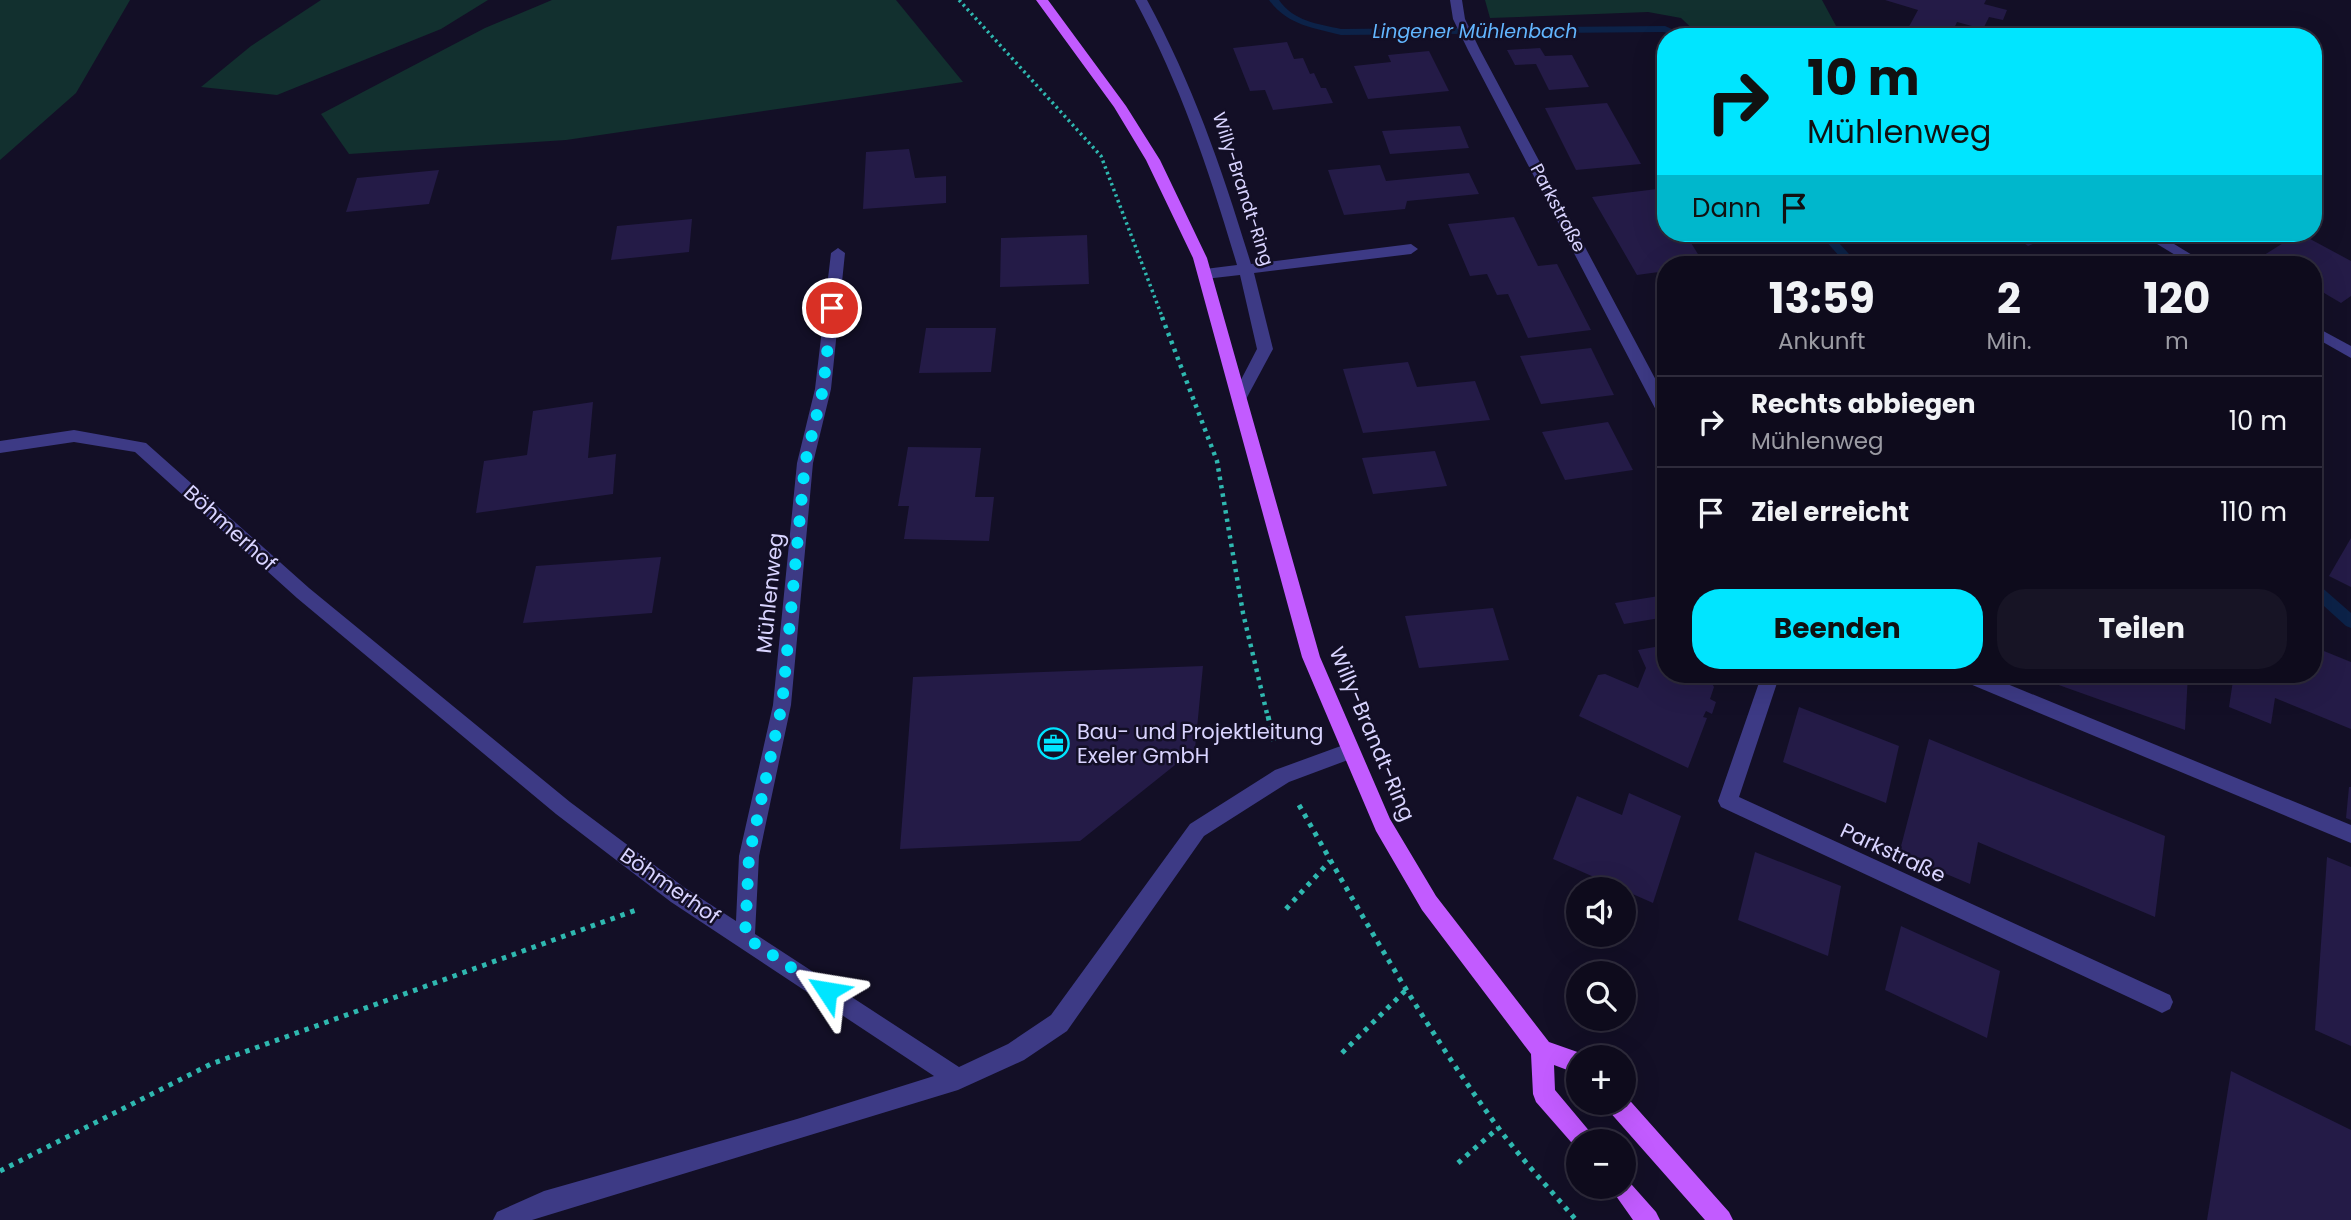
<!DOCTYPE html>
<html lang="de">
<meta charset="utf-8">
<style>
body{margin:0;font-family:Poppins,sans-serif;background:#171425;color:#f1f3f6;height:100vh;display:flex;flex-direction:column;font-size:26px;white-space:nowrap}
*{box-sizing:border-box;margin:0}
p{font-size:23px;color:#9b9ba3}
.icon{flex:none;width:38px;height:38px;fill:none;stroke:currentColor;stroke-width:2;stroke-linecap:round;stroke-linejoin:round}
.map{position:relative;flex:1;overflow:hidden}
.drawer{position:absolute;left:1657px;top:256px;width:665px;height:427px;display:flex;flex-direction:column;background:#0e0b1c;border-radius:28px;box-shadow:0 7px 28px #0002,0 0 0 2px #2e2b3b}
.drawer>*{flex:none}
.top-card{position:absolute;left:1657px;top:28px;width:665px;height:214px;border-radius:28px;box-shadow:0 7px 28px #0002,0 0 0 2px #2e2b3b;background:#00e5ff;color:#111;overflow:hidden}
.buttons{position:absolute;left:1566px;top:877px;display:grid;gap:14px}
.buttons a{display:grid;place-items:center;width:70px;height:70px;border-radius:50%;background:#0e0b1c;box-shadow:0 7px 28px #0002,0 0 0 2px #2e2b3b;font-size:35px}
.pin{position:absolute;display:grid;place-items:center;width:60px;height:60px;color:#fff;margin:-30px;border:4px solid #fff;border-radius:50%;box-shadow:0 2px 7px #0007}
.me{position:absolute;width:77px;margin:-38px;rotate:303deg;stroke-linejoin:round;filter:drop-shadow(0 0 5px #0008)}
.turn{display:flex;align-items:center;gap:24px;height:147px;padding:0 35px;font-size:32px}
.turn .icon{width:91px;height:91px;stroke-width:2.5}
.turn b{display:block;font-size:49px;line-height:60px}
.then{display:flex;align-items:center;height:66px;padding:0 35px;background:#0003;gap:14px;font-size:26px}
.eta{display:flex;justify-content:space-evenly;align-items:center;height:119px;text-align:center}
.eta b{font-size:42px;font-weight:700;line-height:49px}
.button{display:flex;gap:14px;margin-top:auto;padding:14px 35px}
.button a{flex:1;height:80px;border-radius:28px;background:#00e5ff;color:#111;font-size:28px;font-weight:700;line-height:80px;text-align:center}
.button a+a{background:#171425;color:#f1f3f6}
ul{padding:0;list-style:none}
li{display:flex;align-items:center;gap:21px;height:91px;padding:0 35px;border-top:2px solid #2e2b3b}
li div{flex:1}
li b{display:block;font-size:26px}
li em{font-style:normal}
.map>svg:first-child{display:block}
</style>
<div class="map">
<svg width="2351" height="1220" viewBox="0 0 2351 1220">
<rect width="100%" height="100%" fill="#130f26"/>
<!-- green -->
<g fill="#12302f">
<polygon points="0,0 130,0 76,93 0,160"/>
<polygon points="321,0 488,0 441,29 277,95 201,87 251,46"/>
<polygon points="552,0 896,0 963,82 566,140 349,154 321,114 485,28"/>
<polygon points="1485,0 1822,0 1842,37 1701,37 1681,18 1648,12 1490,18"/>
</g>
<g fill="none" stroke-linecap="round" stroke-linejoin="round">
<!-- stream -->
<g fill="#0c2248" fill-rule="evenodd">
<path d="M1269 0H1279C1293 21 1318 24 1341 29L1665 26 1690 37H1676L1664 32 1341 35C1313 28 1287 25 1269 0Z"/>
<polygon points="1819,233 1830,233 1858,264 1846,264"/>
<polygon points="2314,583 2319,585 2351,613 2351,628 2346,626 2314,597"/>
</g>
</g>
<!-- building -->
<g fill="#241b47">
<polygon points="1885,0 1986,0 1984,4 2007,10 2003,20 1989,17 1983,29 1957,22 1950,37 1893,37 1896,32 1905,34 1918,10"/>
<polygon points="1287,42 1294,59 1303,58 1310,74 1314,73 1321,88 1326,88 1333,103 1273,110 1265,90 1250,91 1233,48"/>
<polygon points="1540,48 1545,56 1572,55 1589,87 1549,90 1536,64 1515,65 1507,50"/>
<polygon points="1429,51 1449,91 1368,99 1354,66 1391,62 1388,55"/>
<polygon points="1607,103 1641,164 1576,170 1545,108"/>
<polygon points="1460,126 1469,148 1390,154 1382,131"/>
<polygon points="909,149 915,178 946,176 946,203 863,209 866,152"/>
<polygon points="1380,165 1386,181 1469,173 1479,194 1407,201 1405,209 1344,215 1328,170"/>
<polygon points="439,170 429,204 346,212 357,178"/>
<polygon points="1657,189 1666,203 1666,233 1685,233 1704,264 1666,264 1666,271 1637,275 1592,197"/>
<polygon points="1514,217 1538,266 1557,264 1591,330 1528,338 1508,294 1497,295 1487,274 1470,276 1448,224"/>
<polygon points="692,219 689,252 611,260 617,226"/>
<polygon points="2010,233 2058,233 2028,246"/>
<polygon points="2299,233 2351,261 2351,296 2341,303 2314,287 2314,264 2274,264 2261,257"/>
<polygon points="1087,235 1089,284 1000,287 1001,238"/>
<polygon points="2066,254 2084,264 2052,264"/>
<polygon points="926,328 996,328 991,372 919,373"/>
<polygon points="1591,348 1614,395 1541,404 1520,356"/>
<polygon points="1408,362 1417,387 1475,381 1490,420 1363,433 1343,369"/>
<polygon points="593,402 588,458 616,454 613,494 476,513 484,461 527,455 533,411"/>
<polygon points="1608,422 1633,470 1565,480 1542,432"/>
<polygon points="908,447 981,448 975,497 994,497 989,541 904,539 909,506 898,506"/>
<polygon points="1435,451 1447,486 1373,494 1362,458"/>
<polygon points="2351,538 2351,587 2329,576"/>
<polygon points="661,557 652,613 523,623 536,566"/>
<polygon points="1666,572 1666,617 1624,624 1615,603 1659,596 1655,587 1665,585 1659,573"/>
<polygon points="1493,608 1509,660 1419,668 1405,616"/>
<polygon points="1666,645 1666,674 1741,674 1710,680 1714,687 1710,699 1716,702 1712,714 1706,711 1703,717 1707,718 1688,768 1579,716 1598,675 1605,674 1638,688 1646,668 1638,650"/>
<polygon points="2314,647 2351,662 2351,729 2275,698 2271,724 2229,707 2234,674 2314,674"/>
<polygon points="1203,666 1195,749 1080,841 900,849 913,677"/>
<polygon points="2028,674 2188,674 2185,730"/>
<polygon points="1799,707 1899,746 1886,803 1783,762"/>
<polygon points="1929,739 2165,836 2155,917 1978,842 1970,884 1899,854"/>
<polygon points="2349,787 2351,787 2351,820 2346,818"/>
<polygon points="1629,793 1681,816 1653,903 1553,859 1577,796 1622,815"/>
<polygon points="1755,852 1841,886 1828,956 1738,920"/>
<polygon points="2327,857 2351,867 2351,1046 2315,1030"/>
<polygon points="1901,926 2000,971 1987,1038 1885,990"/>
<polygon points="2231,1071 2351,1130 2351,1220 2207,1220"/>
</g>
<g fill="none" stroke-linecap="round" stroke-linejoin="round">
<!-- path-far2 -->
<polyline stroke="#2fb8b0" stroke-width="3.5" stroke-dasharray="2.5 3.5" stroke-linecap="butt" points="959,0 1101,156 1163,319"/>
<!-- path-far1 -->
<polyline stroke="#2fb8b0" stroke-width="4.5" stroke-dasharray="3.5 5" stroke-linecap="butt" points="1162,317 1217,461 1243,613 1268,718"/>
<!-- path -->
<g stroke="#2fb8b0" stroke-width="5" stroke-dasharray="4.5 6" stroke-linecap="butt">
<polyline points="1268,716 1274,743"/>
<path d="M1299 805C1361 914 1423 1025 1497 1126 1521 1159 1550 1189 1576 1220"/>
<polyline points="1286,909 1330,861"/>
<polyline points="1342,1053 1408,988"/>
<polyline points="1458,1163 1498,1128"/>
<polyline points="0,1171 211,1064 639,909"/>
</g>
<!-- minor -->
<g fill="#3d3a85" fill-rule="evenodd">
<path d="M1135 0H1147C1194 87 1222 169 1251 264L1411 244 1418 249 1411 254 1254 273 1273 349 1245 401 1240 403 1232 397 1257 349 1240 275 1205 279 1198 274 1205 269 1237 265C1209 171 1182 88 1135 0Z"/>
<polygon points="1450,0 1462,0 1465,19 1480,50 1666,399 1666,420 1658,414 1468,50 1453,19"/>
<polygon points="2139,233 2156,233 2207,264 2190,264"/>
<polygon points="838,248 845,253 831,389 813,463 791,705 759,856 755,934 959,1067 1008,1044 1051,1015 1190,824 1275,770 1349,743 1356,745 1358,751 1356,757 1289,782 1204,836 1067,1031 1024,1060 958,1090 532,1220 493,1220 497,1212 544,1191 797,1119 934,1076 671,902 556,814 297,598 135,452 74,442 0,453 0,441 74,430 146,443 309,588 570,802 685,888 736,921 739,856 773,705 797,463 815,389 831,253"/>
<polygon points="2314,326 2351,346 2351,358 2314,337"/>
<polygon points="1762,674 1780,674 1739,797 2170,995 2173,1002 2170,1009 2162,1013 2154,1009 1721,807 1718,801"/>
<polygon points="1955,674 1983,674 2351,825 2351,843 1958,679"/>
</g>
<!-- major -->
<g fill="#c25bff" fill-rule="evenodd">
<polygon points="1036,0 1048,0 1126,106 1160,160 1207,258 1320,657 1390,819 1436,896 1549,1042 1586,1055 1578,1057 1578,1074 1554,1065 1555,1090 1591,1133 1594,1141 1578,1141 1578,1150 1536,1102 1533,1094 1531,1054 1422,910 1376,831 1302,657 1193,258 1146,160 1114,107"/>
<polygon points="1624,1094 1729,1212 1733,1220 1705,1220 1608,1110 1605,1102 1624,1102"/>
<polygon points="1624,1176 1656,1212 1660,1220 1633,1220 1609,1186 1624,1186"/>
</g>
</g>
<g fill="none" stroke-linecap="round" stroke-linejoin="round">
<!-- route -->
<polyline stroke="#00e5ff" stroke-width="12" stroke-dasharray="0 21.6" points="827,991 745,937 749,856 782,705 805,463 823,389 832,308"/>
</g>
<!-- icons -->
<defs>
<symbol id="office-ring" viewBox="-11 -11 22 22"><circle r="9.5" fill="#130f26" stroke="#00e5ff" stroke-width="1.5"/><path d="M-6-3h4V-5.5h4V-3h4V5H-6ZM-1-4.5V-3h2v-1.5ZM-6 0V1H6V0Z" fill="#00e5ff"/></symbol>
</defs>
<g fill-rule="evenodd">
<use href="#office-ring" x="1036" y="726" width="35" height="35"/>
</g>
<g text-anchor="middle" stroke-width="5" stroke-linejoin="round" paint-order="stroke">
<!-- far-street labels -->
<g font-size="18" fill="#d9d4ff" stroke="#130f26">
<text transform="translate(1243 189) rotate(72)" y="6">Willy-Brandt-Ring</text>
<text transform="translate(1558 208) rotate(62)" y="6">Parkstraße</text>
</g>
<!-- far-water labels -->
<g font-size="19" font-style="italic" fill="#62b6ff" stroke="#130f26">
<text x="1475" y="38">Lingener Mühlenbach</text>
</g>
<!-- street labels -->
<g font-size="21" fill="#d9d4ff" stroke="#130f26">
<text transform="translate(230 528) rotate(42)" y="7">Böhmerhof</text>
<text transform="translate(770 593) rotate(-84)" y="7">Mühlenweg</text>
<text transform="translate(1372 734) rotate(67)" y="7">Willy-Brandt-Ring</text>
<text transform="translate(1893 853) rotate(25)" y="7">Parkstraße</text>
<text transform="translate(670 886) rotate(35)" y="7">Böhmerhof</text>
</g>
<!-- poi labels -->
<g font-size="21" fill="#d9d4ff" stroke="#130f26" text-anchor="start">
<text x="1077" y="739">Bau- und Projektleitung<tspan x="1077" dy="24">Exeler GmbH</tspan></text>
</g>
</g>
</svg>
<div class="buttons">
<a><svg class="icon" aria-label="sound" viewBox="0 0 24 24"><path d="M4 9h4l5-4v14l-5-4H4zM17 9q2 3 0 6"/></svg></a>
<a><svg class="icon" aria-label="search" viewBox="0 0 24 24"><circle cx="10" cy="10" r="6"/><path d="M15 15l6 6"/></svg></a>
<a>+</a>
<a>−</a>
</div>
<div class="pin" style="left:832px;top:308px;background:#d93025"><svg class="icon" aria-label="arrive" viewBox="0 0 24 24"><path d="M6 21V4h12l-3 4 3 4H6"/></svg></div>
<svg class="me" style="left:827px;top:991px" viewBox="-20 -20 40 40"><path d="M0-17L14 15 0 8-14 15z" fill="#00e5ff" stroke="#fff" stroke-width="4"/></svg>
<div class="top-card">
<div class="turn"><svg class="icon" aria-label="right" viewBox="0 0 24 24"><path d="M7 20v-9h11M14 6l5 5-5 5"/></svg><div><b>10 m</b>Mühlenweg</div></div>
<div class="then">Dann<svg class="icon" aria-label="arrive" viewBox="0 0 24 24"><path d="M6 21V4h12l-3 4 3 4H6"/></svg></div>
</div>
<section class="drawer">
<div class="eta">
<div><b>13:59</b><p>Ankunft</p></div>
<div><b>2</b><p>Min.</p></div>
<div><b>120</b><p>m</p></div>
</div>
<ul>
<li><svg class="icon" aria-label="right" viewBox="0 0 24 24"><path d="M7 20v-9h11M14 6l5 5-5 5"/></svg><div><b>Rechts abbiegen</b><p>Mühlenweg</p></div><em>10 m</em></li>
<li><svg class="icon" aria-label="arrive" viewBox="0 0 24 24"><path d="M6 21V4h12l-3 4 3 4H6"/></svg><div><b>Ziel erreicht</b></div><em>110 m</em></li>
</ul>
<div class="button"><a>Beenden</a><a>Teilen</a></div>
</section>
</div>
